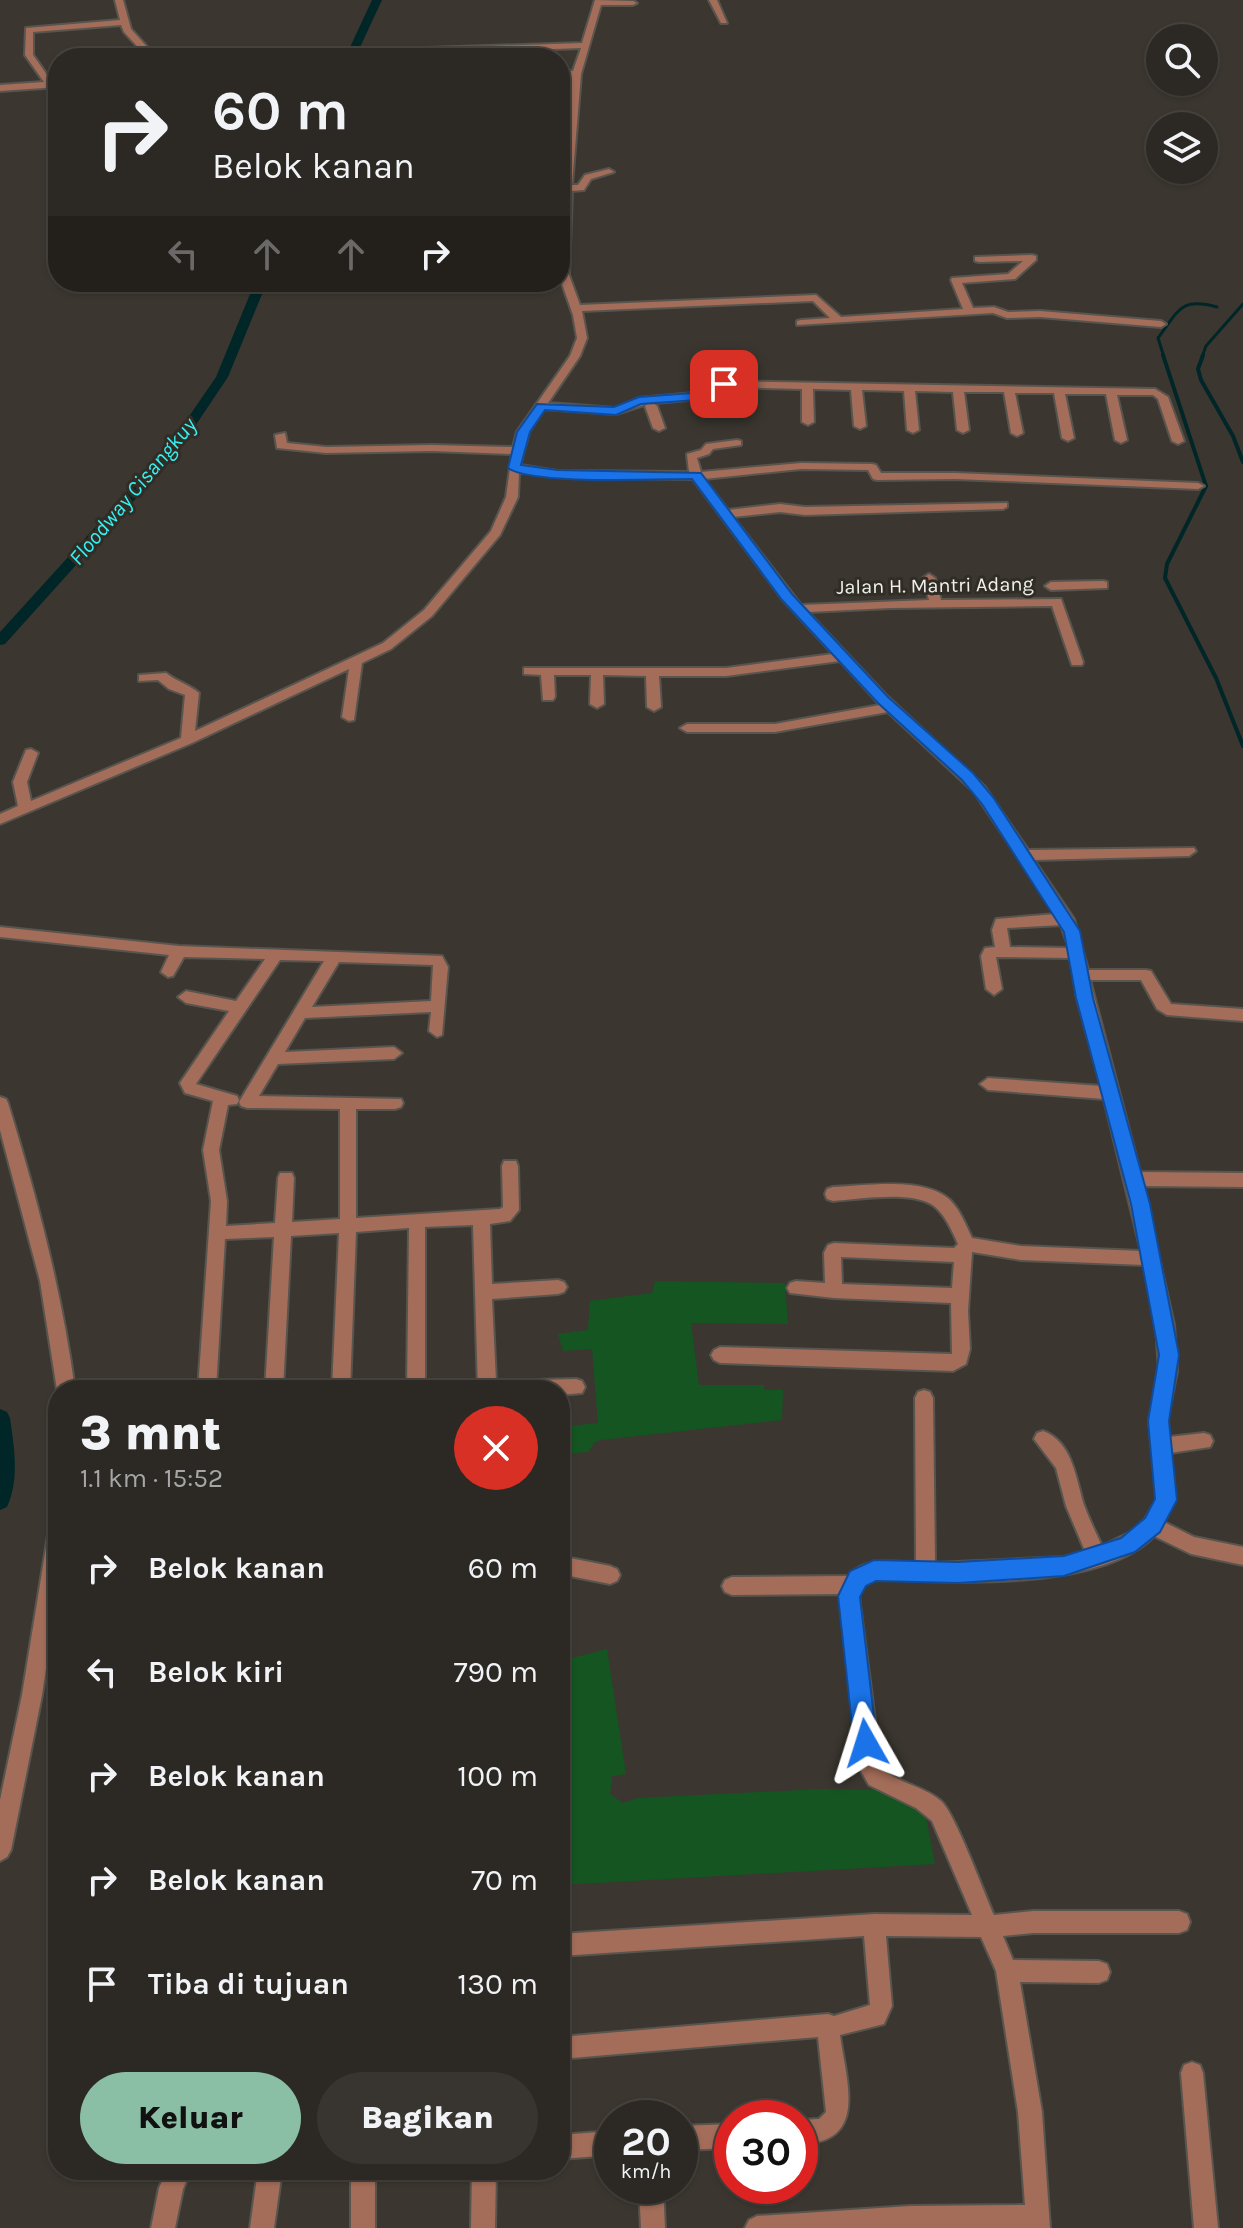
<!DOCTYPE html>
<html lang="id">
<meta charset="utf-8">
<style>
body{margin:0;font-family:Karla,sans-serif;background:#383531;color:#f1f3f6;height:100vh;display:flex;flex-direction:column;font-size:30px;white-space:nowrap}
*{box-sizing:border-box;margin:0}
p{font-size:26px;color:#a6a6a6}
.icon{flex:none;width:44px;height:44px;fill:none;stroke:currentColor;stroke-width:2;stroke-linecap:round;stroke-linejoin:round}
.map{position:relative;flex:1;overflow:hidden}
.panel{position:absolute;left:48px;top:1380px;width:522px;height:800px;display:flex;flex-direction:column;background:#2c2924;border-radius:32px;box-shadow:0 2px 6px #0004,0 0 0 2px #484541}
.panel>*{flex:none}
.guide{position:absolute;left:48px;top:48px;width:522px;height:244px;border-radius:32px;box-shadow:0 2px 6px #0004,0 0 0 2px #484541;background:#2c2924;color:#f1f3f6;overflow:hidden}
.buttons{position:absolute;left:1146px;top:24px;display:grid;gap:16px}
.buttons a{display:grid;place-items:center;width:72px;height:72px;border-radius:50%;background:#2c2924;box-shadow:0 2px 6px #0004,0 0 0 2px #484541;font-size:40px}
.speed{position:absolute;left:594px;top:2100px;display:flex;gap:16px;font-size:40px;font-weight:700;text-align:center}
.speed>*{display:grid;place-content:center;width:104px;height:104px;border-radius:50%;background:#2c2924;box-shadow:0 2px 6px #0004,0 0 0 2px #484541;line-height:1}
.speed small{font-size:20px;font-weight:400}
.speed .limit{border:12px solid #d22;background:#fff;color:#111}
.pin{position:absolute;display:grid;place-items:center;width:68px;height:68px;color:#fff;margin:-34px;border-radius:16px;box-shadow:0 4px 12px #0006}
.me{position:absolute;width:88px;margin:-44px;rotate:354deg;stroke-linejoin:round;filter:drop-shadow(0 0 6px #0008)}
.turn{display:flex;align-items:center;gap:28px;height:168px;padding:0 32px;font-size:36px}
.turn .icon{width:104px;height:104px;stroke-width:2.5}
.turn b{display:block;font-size:56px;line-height:68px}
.lanes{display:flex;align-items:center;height:76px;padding:0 32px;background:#0003;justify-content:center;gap:40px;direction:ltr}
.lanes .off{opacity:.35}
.round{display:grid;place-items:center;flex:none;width:84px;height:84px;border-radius:42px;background:#383531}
.headline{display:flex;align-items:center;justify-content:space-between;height:136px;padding:0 32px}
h1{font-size:48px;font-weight:800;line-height:60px}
.primary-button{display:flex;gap:16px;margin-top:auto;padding:16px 32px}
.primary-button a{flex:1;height:92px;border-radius:48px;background:#8abfa5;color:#111;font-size:32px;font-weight:800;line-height:92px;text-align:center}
.primary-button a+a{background:#383531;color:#f1f3f6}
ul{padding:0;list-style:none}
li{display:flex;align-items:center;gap:24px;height:104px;padding:0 32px}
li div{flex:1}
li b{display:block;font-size:30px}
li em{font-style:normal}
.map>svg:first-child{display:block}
</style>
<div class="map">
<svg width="1243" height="2228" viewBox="0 0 1243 2228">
<rect width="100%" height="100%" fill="#3b3730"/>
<!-- green -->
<g fill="#145522">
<polygon points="655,1281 785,1283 788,1324 691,1323 699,1385 764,1385 764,1390 783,1390 782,1420 601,1440 595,1442 588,1452 560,1454 560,1427 598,1423 592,1349 563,1351 558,1334 588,1330 590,1301 652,1293"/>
<polygon points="607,1649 626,1774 612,1776 610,1794 623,1803 638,1798 822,1789 885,1790 925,1812 935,1864 560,1885 560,1661"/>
</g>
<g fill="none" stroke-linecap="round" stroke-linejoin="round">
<!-- stream-far1 -->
<g stroke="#002627" stroke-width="3">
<path d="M1164 357 1158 338C1179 310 1180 297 1217 307"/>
<polyline points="1202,357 1206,346 1243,304"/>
</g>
<!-- stream -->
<g stroke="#002627" stroke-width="4">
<polyline points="1163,355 1206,486 1167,564 1165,578 1216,678 1243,746"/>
<polyline points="1203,355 1198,369 1201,380 1233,436 1243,462"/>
</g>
<!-- canal -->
<g fill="#002627" fill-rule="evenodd">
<polygon points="372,0 382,0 355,58 345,58"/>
<polygon points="255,282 267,282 228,377 177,453 5,644 0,645 0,632 168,447 216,377"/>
<path d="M0 1409 7 1412 10 1418C14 1447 20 1479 7 1507L0 1510Z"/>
</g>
<defs>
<g id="minor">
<polygon points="115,0 123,0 131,29 157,58 148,58 124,32 121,25 33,32 33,55 52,82 58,81 58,87 0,91 0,85 44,82 25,55 26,28 120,20"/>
<path d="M595 0 633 1 637 3 633 5H601L581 74 572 185H578L585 175 609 169 614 172 591 179 584 190 572 191 569 275 580 305 816 295 841 317 963 309 951 280 952 278 1008 274 1023 261 979 262 975 261V257L1032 255 1036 256V260L1015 279 962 283 973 308 994 307 1008 312 1040 311 1161 321 1166 324 1161 327 1040 317 1007 318 993 313 797 325V321L801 320 830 318 813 301 582 311 587 338 580 356 548 403 615 408 639 398 706 392 707 385 724 381 1155 389 1168 397 1184 441 1178 444 1172 441 1158 399 1153 395H1117L1127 440 1121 443 1115 440 1106 394H1065L1074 438 1068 441 1062 438 1054 393H1015L1023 433 1017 436 1011 433 1004 392H964L969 430 963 433 957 430 953 392 915 391 919 430 913 433 907 430 904 391 862 390 866 426 860 429 854 426 851 390 813 389 814 422 808 425 802 422V389L724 387 717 389V395L712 398 653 403 657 406 665 428 659 431 653 428 645 406 647 404 616 414 544 409 529 432 520 465 557 471 689 472 687 454 701 450 706 444 737 440 741 441V445L713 449 709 454 697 458 701 472 801 463 872 464 876 465 881 473H955L1198 483 1204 486 1198 489 955 479 877 480 873 479 868 470 801 469 704 479 728 510 780 504 805 507 1007 503V507L1003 509 805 515 780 512 733 517 801 605 929 600 923 578 929 574 935 578 941 600 1061 599 1083 662 1082 665H1072L1071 662 1052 606 890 608 808 612 888 697 984 786 1028 850 1194 848 1196 851 1189 856 1034 860 1074 919 1088 970H1146L1151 971 1171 1004 1243 1009V1021L1167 1015 1157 1009 1141 980H1090L1140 1172 1243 1173V1187L1143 1186 1174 1325 1177 1371 1167 1421 1169 1437 1204 1433 1210 1435 1213 1441 1210 1447 1170 1453 1175 1500 1164 1522 1194 1537 1243 1547V1565L1191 1554 1154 1536C1099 1592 951 1582 875 1579L865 1584 859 1597 881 1767C897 1784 923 1785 941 1801 955 1813 984 1893 994 1915L1033 1911H1179L1187 1914 1190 1922 1187 1930 1179 1933H1033L1003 1936 1013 1960 1099 1961 1107 1964 1110 1972 1107 1980 1099 1983 1020 1982 1042 2112 1050 2228H745L749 2220 757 2216 910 2206 1025 2205 1018 2112 996 1971 981 1937 886 1936 892 2006 884 2024 840 2035C846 2081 869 2143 800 2144V2120L819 2119 826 2112 818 2037 560 2059V2037L828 2014 834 2016 870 2005 864 1936 560 1956V1934L874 1914 972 1915 932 1821 916 1808 869 1785 861 1771 840 1594 732 1595 725 1592 722 1586 725 1580 732 1577 849 1576C864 1556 894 1562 916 1563L915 1398 918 1392 924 1390 930 1392 933 1398 935 1563 1064 1557 1085 1551 1066 1506 1056 1468 1034 1439 1037 1433 1043 1431C1073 1442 1076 1480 1084 1505 1089 1519 1096 1533 1102 1546L1133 1531 1145 1519 1157 1499 1149 1421 1159 1371 1156 1325 1144 1265 1021 1260 972 1252 968 1311 970 1349 966 1364 953 1371 720 1363 714 1360 711 1355 714 1350 720 1347 952 1354 951 1303 834 1298 790 1293 787 1288 790 1283 796 1281 825 1283 824 1253 828 1245 834 1243 954 1248 958 1244C952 1231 946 1216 934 1206 913 1190 859 1199 833 1201L827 1199 825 1194 827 1189 833 1187C865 1186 924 1176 950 1200 960 1210 966 1225 972 1238L1021 1246 1141 1251 1104 1099 988 1090 980 1084 988 1078 1101 1086 1077 998 1071 958 996 957 1002 989 994 995 986 989 981 956 985 948 995 947 992 930 996 919 1056 914 974 792 888 712 775 732H687L680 728 687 724H775L880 705 840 661 726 676H659L661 707 654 711 647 707 646 676 603 675 604 704 597 708 590 704 591 675H554L555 697 553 700H543L541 675 524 674V668H726L833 654 783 600 693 479 557 477 519 472 518 497 500 535 432 616 391 649 362 663 354 720 349 721 342 717 349 669 192 743 0 824V814L18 806 13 782 26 750 31 749 38 753 27 782 31 801 181 738 185 695 169 689 158 680 139 681V675L166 673C176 681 190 685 199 693L195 731 383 643 424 610 491 531 506 497 512 454 432 451 326 453 277 448 275 435 285 433 287 443 326 447 432 445 513 447 517 432 570 356 577 338 573 315 560 278V214L572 77H560V71H573L581 48 396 55 392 52 396 49 582 43ZM1061 925 1069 948 1010 947 1007 928ZM841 1257 954 1262 952 1288 842 1284Z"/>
<polygon points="709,0 717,0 727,23 721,23"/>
<polygon points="57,188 58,194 54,193 52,191"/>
<polygon points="478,282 559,282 554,285 405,291 400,288 405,285"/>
<polygon points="1103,581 1107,582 1107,588 1051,590 1045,586 1051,582"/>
<path d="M0 927 179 946 442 956 448 967 442 1035 437 1037 429 1031 431 1012 305 1018 285 1052 394 1047 402 1053 394 1059 278 1064 259 1096 401 1099 403 1103 401 1107 395 1109H356V1218L500 1209 503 1207 502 1166 504 1161H516L518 1166 519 1210 510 1221 490 1224 492 1284 558 1280 564 1282 567 1287 564 1292 558 1294 492 1299 496 1381 576 1379 582 1381 585 1387 582 1393 560 1395V1390H478L473 1225 425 1227V1390H407L409 1228 356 1232 350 1390H332L339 1233 291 1236 283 1390H265L274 1237 225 1239 216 1390H198L211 1201 203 1150 213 1101 185 1093 180 1083 229 1011 186 1003 178 997 186 991 236 1001 265 959 184 957 173 976 168 977 161 972 169 955 0 937ZM280 960 324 961 239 1102 241 1106 247 1108 340 1109V1219L292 1222 294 1178 292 1173H280L278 1178 275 1223 226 1226 227 1201 219 1150 228 1105 237 1104 239 1100 237 1096 196 1084ZM339 962 433 965 431 1001 312 1007Z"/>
<path d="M0 1097 6 1099 8 1103C37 1198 62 1292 75 1390H58V1392L57 1390 40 1281 0 1130Z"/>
<polygon points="58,1520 58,1591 42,1695 11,1850 7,1857 0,1861 0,1800 22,1695 49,1529 51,1523"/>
<polygon points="560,1556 610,1566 617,1569 620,1575 617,1581 610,1584 560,1574"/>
<polygon points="1192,2062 1200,2065 1203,2073 1218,2228 1194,2228 1181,2073 1184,2065"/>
<polygon points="732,2124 732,2148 680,2150 680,2126"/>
<polygon points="612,2131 612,2155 560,2159 560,2135"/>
<polygon points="167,2170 191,2170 183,2189 175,2228 151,2228 159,2188"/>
<polygon points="258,2170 282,2170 274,2228 250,2228"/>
<rect x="351" y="2170" width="24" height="58"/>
<polygon points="472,2170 496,2170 495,2228 471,2228"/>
<polygon points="639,2186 663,2186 665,2228 641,2228"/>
</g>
</defs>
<!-- minor casing -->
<use href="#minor" stroke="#58544e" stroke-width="4"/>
<!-- minor -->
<use href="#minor" fill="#a36d59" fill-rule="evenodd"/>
</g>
<!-- route -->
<path fill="#1a73e8" stroke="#114b97" stroke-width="2" d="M724 380 730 384 718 389V395L712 399 641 404 616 415 545 410 530 432 521 465 557 470 701 473 792 594 888 697 973 773 993 797 1080 931 1093 998 1150 1204 1179 1355 1169 1421 1177 1500 1160 1532 1135 1552 1064 1576 958 1583 876 1581 866 1586 860 1597 877 1743 874 1751 866 1754 857 1751 854 1743 838 1596 850 1571 874 1560 958 1562 1064 1556 1121 1538 1145 1518 1155 1499 1148 1421 1159 1355 1131 1204 1076 998 1064 932 982 804 962 780 878 703 782 600 692 479C658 479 530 485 508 468L517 432 537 404 614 407 639 397 705 392 707 385Z"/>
<g text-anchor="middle" stroke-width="6" stroke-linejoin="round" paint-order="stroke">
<!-- far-street labels -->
<g font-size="20" fill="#f1efea" stroke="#302d26">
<text transform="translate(935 585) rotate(-1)" y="7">Jalan H. Mantri Adang</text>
</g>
<!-- far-water labels -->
<g font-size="22" font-style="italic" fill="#36f0f2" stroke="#302d26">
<text transform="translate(132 491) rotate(-50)" y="8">Floodway Cisangkuy</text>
</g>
</g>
</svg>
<div class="buttons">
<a><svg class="icon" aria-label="search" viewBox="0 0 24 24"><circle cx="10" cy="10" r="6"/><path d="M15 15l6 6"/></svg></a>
<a><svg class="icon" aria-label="layers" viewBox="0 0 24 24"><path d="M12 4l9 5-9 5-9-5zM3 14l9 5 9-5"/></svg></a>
</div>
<div class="speed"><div>20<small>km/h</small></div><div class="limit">30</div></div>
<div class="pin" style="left:724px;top:384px;background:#d93025"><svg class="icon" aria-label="arrive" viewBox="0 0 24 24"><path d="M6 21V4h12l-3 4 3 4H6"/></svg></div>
<svg class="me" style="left:866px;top:1743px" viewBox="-20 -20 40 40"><path d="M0-17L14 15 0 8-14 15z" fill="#1a73e8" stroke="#fff" stroke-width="4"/></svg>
<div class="guide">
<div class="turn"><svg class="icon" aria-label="right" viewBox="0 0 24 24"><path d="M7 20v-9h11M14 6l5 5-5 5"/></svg><div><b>60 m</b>Belok kanan</div></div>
<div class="lanes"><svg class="icon off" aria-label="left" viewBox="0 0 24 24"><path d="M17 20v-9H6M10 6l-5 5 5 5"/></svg><svg class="icon off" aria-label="ahead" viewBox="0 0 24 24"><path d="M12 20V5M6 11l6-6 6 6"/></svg><svg class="icon off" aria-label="ahead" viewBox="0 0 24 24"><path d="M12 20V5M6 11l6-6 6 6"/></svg><svg class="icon" aria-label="right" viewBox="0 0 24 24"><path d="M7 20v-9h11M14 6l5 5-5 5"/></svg></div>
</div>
<section class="panel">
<div class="headline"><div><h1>3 mnt</h1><p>1.1 km · 15:52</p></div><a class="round" style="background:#d93025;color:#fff"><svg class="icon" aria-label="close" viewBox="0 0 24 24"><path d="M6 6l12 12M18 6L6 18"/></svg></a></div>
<ul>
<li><svg class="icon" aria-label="right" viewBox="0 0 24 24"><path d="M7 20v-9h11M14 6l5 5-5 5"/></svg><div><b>Belok kanan</b></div><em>60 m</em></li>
<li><svg class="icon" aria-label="left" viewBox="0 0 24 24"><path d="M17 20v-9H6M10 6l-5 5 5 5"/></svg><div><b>Belok kiri</b></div><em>790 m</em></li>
<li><svg class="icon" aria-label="right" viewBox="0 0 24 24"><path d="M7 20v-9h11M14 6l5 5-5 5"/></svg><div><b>Belok kanan</b></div><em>100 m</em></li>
<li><svg class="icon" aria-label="right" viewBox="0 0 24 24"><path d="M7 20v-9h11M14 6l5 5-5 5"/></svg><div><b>Belok kanan</b></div><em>70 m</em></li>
<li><svg class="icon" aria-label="arrive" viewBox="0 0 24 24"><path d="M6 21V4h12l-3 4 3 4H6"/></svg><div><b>Tiba di tujuan</b></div><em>130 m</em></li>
</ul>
<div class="primary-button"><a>Keluar</a><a>Bagikan</a></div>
</section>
</div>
